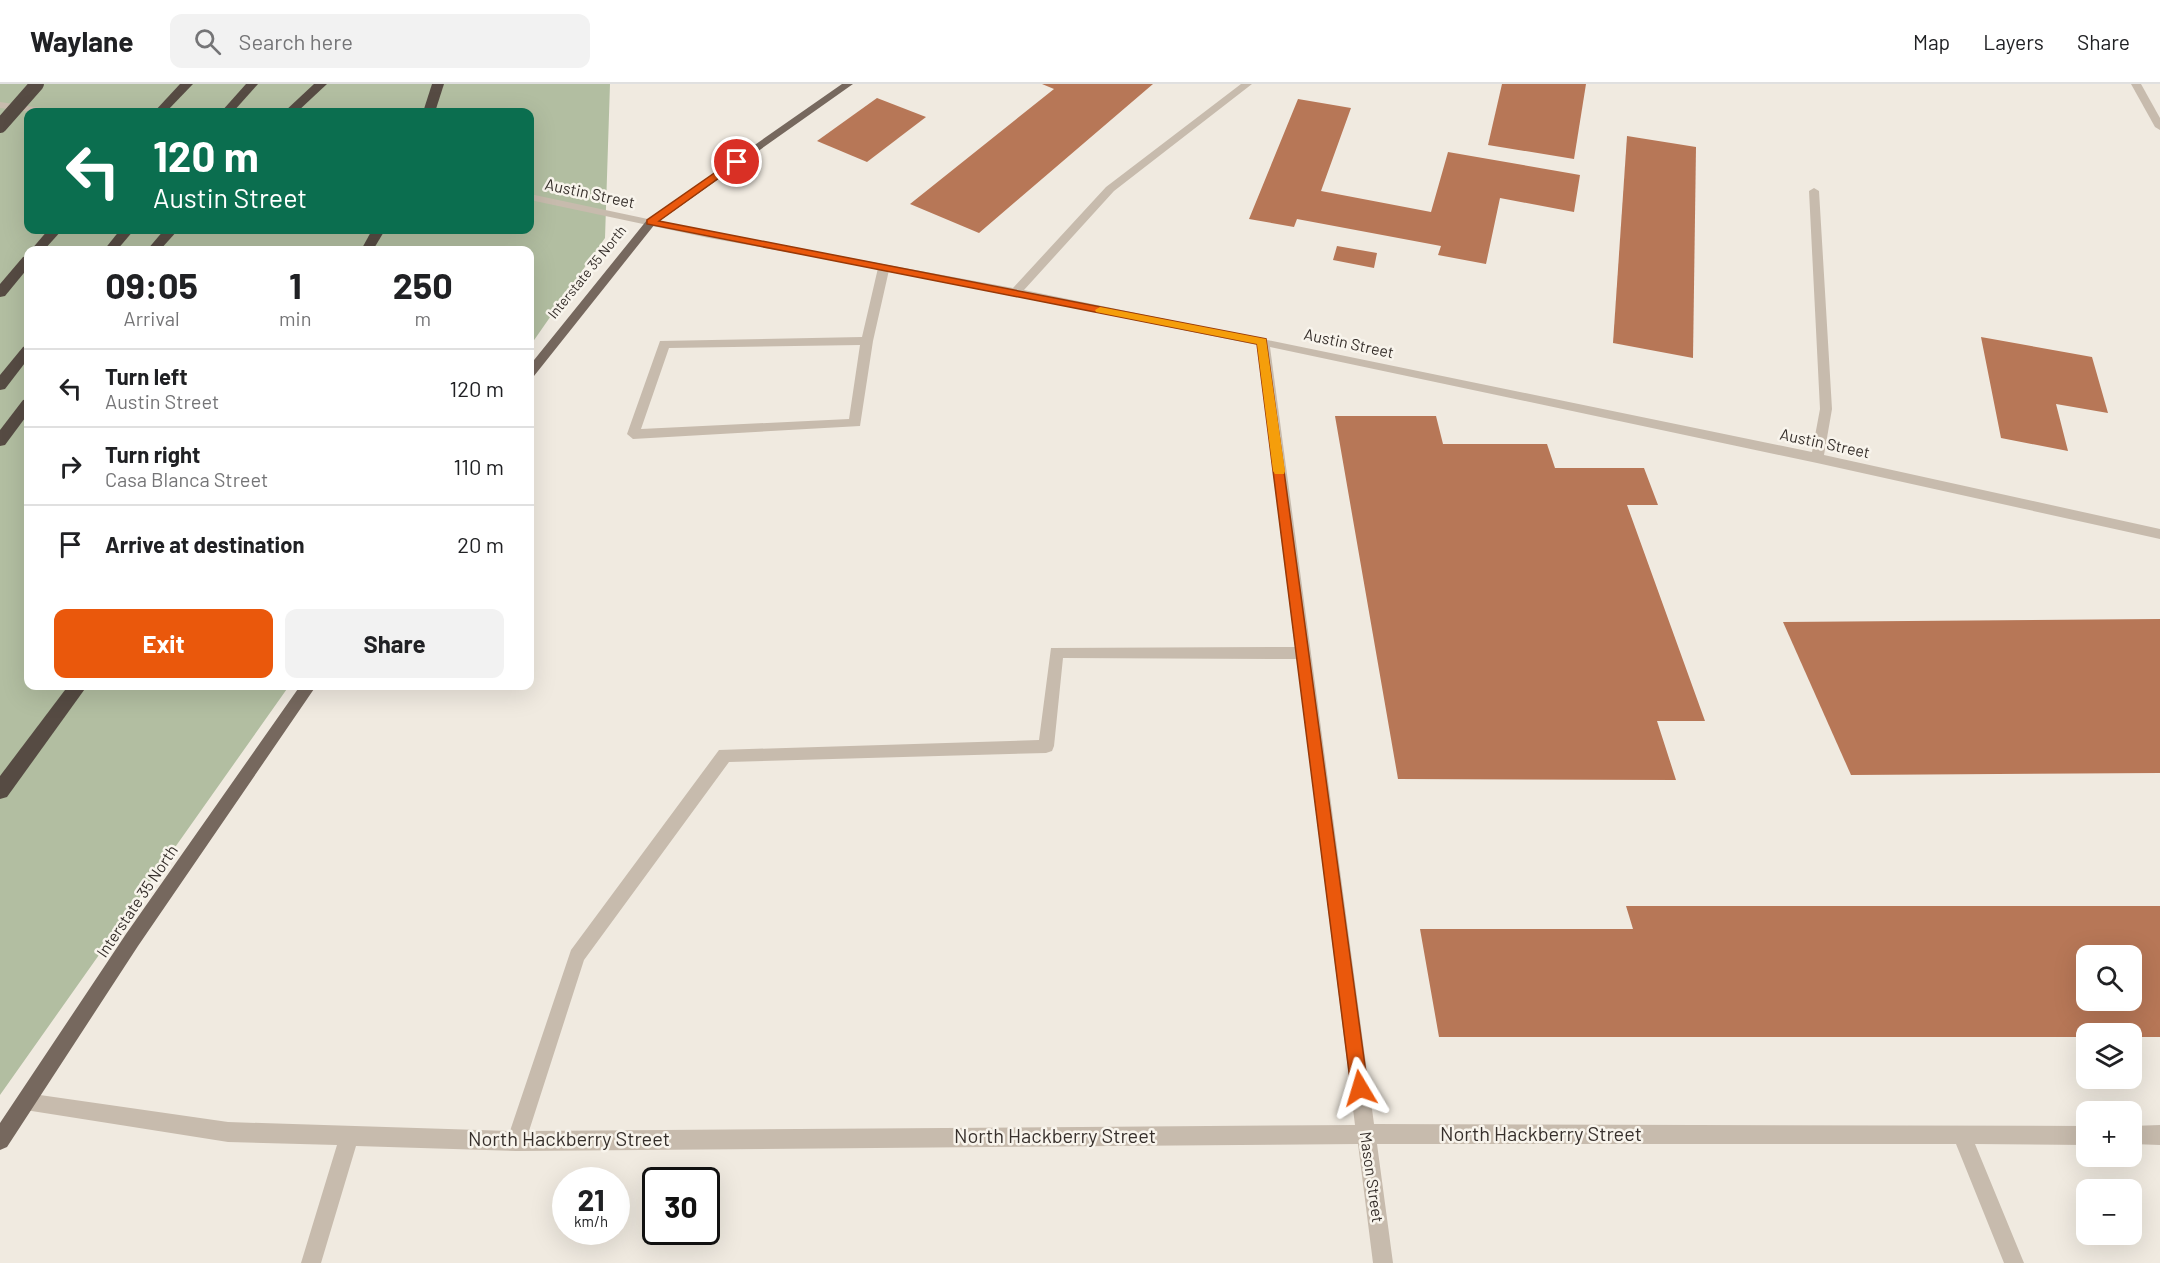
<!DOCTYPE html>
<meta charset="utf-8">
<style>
body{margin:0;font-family:Barlow,sans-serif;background:#f2f2f2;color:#202124;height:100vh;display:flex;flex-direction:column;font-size:22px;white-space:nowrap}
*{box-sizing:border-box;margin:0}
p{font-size:20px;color:#757577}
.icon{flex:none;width:33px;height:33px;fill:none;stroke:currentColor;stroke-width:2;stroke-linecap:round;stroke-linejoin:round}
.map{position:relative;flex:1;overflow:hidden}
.drawer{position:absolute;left:24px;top:162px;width:510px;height:444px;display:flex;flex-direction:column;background:#fff;border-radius:12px;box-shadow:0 6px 24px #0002}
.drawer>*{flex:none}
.top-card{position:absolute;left:24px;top:24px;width:510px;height:126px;border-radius:12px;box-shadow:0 6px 24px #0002;background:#0b6e4f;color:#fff;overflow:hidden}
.controls{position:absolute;left:2076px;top:861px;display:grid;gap:12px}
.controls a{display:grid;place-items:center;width:66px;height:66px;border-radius:12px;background:#fff;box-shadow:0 6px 24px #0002;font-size:30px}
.speed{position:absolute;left:552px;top:1083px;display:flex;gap:12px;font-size:30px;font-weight:700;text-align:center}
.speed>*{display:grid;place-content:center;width:78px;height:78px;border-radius:50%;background:#fff;box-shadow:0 6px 24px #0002;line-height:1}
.speed small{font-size:15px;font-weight:400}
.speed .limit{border:3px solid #111;border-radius:9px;background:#fff;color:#111}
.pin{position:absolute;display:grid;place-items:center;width:51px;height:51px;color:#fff;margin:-26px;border:3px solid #fff;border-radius:50%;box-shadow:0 2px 6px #0007}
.me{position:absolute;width:66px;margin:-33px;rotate:353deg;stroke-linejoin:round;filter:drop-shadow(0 0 4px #0008)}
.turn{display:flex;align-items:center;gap:21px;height:126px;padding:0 30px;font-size:27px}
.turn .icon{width:78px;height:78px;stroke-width:2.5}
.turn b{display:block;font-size:42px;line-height:51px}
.eta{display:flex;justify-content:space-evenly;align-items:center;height:102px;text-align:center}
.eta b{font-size:36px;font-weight:700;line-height:42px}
.primary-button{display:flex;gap:12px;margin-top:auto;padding:12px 30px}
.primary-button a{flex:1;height:69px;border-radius:12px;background:#ea580c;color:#fff;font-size:24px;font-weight:700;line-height:69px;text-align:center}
.primary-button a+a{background:#f2f2f2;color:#202124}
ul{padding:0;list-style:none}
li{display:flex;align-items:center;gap:18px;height:78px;padding:0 30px;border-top:2px solid #e0e0e0}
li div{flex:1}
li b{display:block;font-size:22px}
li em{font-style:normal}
header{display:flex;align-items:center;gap:36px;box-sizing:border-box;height:84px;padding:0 30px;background:#fff;border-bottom:2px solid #e0e0e0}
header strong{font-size:28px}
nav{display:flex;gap:33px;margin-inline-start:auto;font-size:21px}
.search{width:420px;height:54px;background:#f2f2f2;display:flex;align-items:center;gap:15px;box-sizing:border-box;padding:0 21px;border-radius:12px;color:#757577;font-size:22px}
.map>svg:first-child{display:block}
</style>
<header>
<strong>Waylane</strong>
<div class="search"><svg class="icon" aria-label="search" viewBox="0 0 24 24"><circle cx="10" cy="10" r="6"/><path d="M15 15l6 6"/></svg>Search here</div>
<nav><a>Map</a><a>Layers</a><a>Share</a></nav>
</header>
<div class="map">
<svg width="2160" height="1179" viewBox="0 0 2160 1179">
<rect width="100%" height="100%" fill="#f0eae0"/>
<!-- green -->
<path fill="#b2bea1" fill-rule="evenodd" d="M0 0H610L605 154 530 262V166H28V602H289L0 1011ZM28 28H530V146H28Z"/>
<!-- building -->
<g fill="#b77757" fill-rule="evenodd">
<polygon points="1042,0 1153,0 979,149 910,120 1054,5"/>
<polygon points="1502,0 1586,0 1574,75 1488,61"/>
<polygon points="877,14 926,33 867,78 817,57"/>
<polygon points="1298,15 1351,24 1321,107 1431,128 1448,68 1580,91 1574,128 1500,114 1486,180 1438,171 1441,162 1297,135 1294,143 1249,135"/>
<polygon points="1627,52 1696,63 1693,274 1613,259"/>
<polygon points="1337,162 1377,169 1374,184 1333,176"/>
<polygon points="1981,253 2092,273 2108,329 2056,320 2068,367 2001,354"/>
<polygon points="1335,332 1436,332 1443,360 1547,360 1555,384 1644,384 1658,421 1627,421 1705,637 1657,637 1676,696 1398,695"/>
<polygon points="2160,535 2160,689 1851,691 1783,538"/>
<path d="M1626 822H2160V953H2132V950H2086V953H1439L1420 845H1633ZM2086 872H2132V916H2086Z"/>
</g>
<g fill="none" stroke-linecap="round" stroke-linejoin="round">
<!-- minor -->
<g fill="#c7bbad" fill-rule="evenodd">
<path d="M1241 0H1252L1114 107 1024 206 1812 368 1820 325 1809 107 1814 104 1819 107 1832 325 1824 371 2160 445V455L1817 379 1270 263 1374 1040 2086 1042V1061L1975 1060 2024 1179H2004L1956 1060H1377L1393 1179H1373L1358 1060 516 1067 356 1062 321 1179H301L337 1061 228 1058 19 1025 17 1018 19 1011 26 1009 228 1038 510 1047 571 866 719 666 1039 656 1051 564 1295 563 1257 261 889 186 873 257 860 342 633 355 627 350 660 257 862 253 878 184 709 154 530 116V110L709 148 1013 204 1106 103ZM860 261 849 335 641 345 669 264ZM1063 574 1297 575 1355 1041 529 1047 584 876 729 678 1046 669 1052 667 1054 662Z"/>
<polygon points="2131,0 2141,0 2160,34 2160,46 2155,43"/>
<polygon points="0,18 48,25 53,28 31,28 0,24"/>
<polygon points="2160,1041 2160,1061 2132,1060 2132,1042"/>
</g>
<!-- major -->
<g fill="#76685e" fill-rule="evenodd">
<polygon points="842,0 853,0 655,140 534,292 530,293 530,281 647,136"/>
<polygon points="300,602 316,602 138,862 7,1063 0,1066 0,1039 126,850"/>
</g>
<!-- highway -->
<g fill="#564b43" fill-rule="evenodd">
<polygon points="180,0 193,0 166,28 154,28"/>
<polygon points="246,0 258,0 233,28 221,28"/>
<polygon points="314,0 327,0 297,28 284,28"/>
<polygon points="432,0 444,0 435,28 423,28"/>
<polygon points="48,146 62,146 44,166 31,166"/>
<polygon points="120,146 134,146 117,166 104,166"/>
<polygon points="164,146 178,146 160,166 147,166"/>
<polygon points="372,146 385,146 373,166 361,166"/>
<polygon points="28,172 28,184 5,212 0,213 0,200 23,173"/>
<polygon points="28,261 28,275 5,305 0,306 0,291 23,263"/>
<polygon points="28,315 28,330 5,361 0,362 0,346 23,316"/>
<polygon points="68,602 87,602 7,713 0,715 0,692"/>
</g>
<!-- highway-bridge -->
<polyline stroke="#564b43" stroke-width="14" points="0,42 37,0"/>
</g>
<!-- route -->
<polygon fill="#ea580c" stroke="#983908" stroke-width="1.5" points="733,76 741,78 659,137 1266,255 1368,1004 1366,1010 1360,1012 1354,1010 1351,1004 1257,260 647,140 647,136"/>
<!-- slow -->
<polygon fill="#f59e0b" points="1100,223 1266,255 1285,387 1284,390 1275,390 1273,387 1257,260 1096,228 1095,226"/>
<g text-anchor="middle" stroke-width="5" stroke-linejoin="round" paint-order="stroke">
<!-- far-street labels -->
<g font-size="14" fill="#362f2b" stroke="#f8f4ec">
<text transform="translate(587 188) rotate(-51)" y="5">Interstate 35 North</text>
</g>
<!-- street labels -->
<g font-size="16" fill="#362f2b" stroke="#f8f4ec">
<text transform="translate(590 109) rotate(12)" y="6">Austin Street</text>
<text transform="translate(1349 259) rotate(12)" y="6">Austin Street</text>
<text transform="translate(1825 359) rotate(12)" y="6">Austin Street</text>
<text transform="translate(137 817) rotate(-56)" y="6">Interstate 35 North</text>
<text transform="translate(1372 1093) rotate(82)" y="6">Mason Street</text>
</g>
<!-- near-street labels -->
<g font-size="20" fill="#362f2b" stroke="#f8f4ec">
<text x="1541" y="1057">North Hackberry Street</text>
<text x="1055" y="1059">North Hackberry Street</text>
<text x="569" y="1062">North Hackberry Street</text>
</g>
</g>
</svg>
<div class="controls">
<a><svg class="icon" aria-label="search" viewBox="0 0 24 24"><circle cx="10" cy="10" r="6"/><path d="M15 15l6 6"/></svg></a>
<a><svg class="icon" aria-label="layers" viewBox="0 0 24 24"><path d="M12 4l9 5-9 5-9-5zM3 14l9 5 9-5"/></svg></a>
<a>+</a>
<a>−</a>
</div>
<div class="speed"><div>21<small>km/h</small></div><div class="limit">30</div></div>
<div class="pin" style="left:737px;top:78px;background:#d93025"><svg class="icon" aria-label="arrive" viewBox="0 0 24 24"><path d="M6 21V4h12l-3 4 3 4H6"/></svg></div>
<svg class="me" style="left:1360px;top:1004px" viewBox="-20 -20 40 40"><path d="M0-17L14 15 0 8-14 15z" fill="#ea580c" stroke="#fff" stroke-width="4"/></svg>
<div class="top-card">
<div class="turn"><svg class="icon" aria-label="left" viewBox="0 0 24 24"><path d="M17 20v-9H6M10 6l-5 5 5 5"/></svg><div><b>120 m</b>Austin Street</div></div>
</div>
<section class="drawer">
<div class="eta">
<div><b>09:05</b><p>Arrival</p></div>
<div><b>1</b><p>min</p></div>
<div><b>250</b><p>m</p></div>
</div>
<ul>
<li><svg class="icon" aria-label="left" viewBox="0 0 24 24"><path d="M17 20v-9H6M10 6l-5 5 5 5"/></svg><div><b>Turn left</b><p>Austin Street</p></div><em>120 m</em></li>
<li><svg class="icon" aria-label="right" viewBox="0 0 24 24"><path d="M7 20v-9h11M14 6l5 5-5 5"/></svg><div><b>Turn right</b><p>Casa Blanca Street</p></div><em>110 m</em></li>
<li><svg class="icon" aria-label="arrive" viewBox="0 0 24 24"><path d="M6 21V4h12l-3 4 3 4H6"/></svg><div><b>Arrive at destination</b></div><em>20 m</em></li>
</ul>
<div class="primary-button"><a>Exit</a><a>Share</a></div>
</section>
</div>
